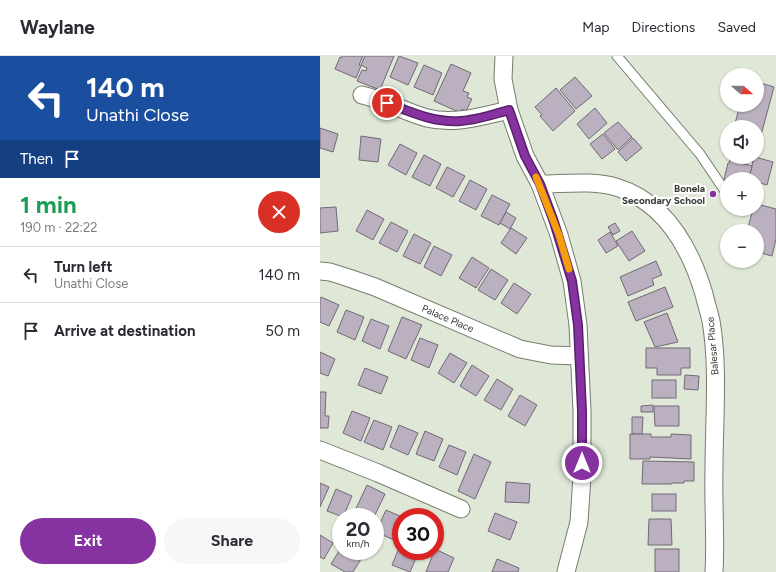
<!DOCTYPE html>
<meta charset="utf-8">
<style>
body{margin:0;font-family:Figtree,sans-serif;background:#f7f7f7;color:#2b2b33;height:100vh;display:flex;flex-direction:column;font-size:15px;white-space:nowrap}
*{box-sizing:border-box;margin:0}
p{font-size:13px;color:#7c7c81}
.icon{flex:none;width:22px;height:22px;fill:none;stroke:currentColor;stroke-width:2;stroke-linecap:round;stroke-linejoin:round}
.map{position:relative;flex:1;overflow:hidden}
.details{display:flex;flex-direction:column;background:#fff;width:320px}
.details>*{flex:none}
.hud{background:#1a4fa0;color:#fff;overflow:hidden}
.needle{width:26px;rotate:110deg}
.buttons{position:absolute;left:400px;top:12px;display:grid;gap:8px}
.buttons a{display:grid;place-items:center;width:44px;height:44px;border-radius:50%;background:#fff;box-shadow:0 1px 3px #0004;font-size:20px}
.speed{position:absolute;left:12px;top:452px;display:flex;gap:8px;font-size:20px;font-weight:700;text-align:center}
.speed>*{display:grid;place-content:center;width:52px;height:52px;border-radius:50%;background:#fff;box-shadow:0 1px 3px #0004;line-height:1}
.speed small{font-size:10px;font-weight:400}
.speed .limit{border:6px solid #d22;background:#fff;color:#111}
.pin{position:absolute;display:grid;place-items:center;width:34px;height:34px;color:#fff;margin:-17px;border:2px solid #fff;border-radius:50%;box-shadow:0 1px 4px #0007}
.me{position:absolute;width:44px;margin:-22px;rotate:0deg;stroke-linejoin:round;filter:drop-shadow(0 0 3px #0008)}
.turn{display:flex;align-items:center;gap:14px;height:84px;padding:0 20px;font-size:18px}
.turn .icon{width:52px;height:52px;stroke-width:2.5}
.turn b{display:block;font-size:28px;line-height:34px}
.then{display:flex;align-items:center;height:38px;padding:0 20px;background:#0003;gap:8px;font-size:15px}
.round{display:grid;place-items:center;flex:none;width:42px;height:42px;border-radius:21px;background:#f7f7f7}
.summary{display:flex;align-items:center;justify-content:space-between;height:68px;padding:0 20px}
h1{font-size:24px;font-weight:700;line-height:30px;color:#1e9e55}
.cta{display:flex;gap:8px;margin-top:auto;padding:8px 20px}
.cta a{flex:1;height:46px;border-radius:24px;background:#8632a1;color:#fff;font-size:16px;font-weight:700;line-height:46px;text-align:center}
.cta a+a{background:#f7f7f7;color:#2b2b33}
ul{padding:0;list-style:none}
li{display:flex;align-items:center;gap:12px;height:56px;padding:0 20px;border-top:1px solid #e1e1e2}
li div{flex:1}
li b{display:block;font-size:15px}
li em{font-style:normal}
header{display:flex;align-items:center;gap:24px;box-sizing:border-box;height:56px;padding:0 20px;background:#fff;border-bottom:1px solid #e1e1e2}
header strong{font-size:19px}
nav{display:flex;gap:22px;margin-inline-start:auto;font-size:14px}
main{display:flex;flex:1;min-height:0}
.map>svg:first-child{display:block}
</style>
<header>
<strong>Waylane</strong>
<nav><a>Map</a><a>Directions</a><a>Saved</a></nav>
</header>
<main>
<section class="details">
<div class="hud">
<div class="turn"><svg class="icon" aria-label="left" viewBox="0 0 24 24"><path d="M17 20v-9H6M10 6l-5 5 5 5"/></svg><div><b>140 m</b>Unathi Close</div></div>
<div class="then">Then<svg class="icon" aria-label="arrive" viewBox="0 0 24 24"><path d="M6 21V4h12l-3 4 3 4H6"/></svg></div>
</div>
<div class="summary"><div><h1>1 min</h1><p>190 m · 22:22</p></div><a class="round" style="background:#d93025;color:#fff"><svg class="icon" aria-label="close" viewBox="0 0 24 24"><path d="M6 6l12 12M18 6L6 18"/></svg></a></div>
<ul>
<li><svg class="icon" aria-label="left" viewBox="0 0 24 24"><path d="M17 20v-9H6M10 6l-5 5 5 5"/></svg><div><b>Turn left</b><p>Unathi Close</p></div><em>140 m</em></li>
<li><svg class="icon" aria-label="arrive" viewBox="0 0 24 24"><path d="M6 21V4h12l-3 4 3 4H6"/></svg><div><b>Arrive at destination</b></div><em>50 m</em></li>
</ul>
<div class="cta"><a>Exit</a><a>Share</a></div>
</section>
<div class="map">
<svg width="456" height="516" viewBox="0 0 456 516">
<rect width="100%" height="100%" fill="#dfe8d7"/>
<!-- building -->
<g fill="#bbb0bf" stroke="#726876">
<polygon points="22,0 43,0 39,9 41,10 36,22 15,13 20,1 21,2"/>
<polygon points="45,0 74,0 60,34 37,25 42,14 46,15 47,12 41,9"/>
<polygon points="79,0 98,7 88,29 70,21"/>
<polygon points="131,8 151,17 143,35 149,37 147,41 152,43 146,55 142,53 141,57 114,45"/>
<polygon points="104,9 122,17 113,39 94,31"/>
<polygon points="255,21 272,40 256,53 240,34"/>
<polygon points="437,26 454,31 437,94 437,71 414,71 420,49 437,49"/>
<polygon points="236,32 255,55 233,75 220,60 222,59 215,51"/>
<polygon points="275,52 287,67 269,83 257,68"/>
<polygon points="298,66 312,81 298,94 284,77"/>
<polygon points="0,72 18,78 13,96 0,92"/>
<polygon points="283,78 295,93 282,103 270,88"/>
<polygon points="41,80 61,83 58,106 39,104"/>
<polygon points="313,82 322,92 306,105 298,96"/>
<polygon points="80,88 97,97 86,119 68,109"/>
<polygon points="104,99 121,108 110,130 92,121"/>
<polygon points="429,101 435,101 453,106 447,129 437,126 437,123 429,123 433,105 429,104"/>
<polygon points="410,104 432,110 429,123 407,123 407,126 405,125 405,123 404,123 408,107 409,107"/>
<polygon points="127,111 145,120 133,141 116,132"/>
<polygon points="150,124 167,133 156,154 139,145"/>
<polygon points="172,139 190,148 179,169 161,160"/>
<polygon points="437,148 456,153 456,183 452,200 437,196 437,175 427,175 433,153 437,153"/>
<polygon points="16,151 18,175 0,177 0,152"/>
<polygon points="47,154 64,163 53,184 36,175"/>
<polygon points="186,156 196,162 190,173 180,167"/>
<polygon points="71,166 88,175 77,196 59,187"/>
<polygon points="295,167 300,175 293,179 288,171"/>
<polygon points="191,172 207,182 196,198 181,187"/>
<polygon points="312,175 325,195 309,205 296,185"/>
<polygon points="290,176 298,190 286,197 278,184"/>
<polygon points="94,178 111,187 100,208 83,200"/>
<polygon points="114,190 132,199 121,220 104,211"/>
<polygon points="152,201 169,212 156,232 139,222"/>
<polygon points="336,205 342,219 332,223 334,229 308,240 300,221"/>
<polygon points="171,213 188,224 175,244 158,234"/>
<polygon points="194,227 211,238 197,258 181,247"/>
<polygon points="345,231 353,251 316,265 308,246"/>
<polygon points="1,241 19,249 9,270 0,266 0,243"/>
<polygon points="26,254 44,261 35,284 17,276"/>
<polygon points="347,257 358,286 335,291 324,266"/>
<polygon points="82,261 102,269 86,303 68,295"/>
<polygon points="51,263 69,270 60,293 42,285"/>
<polygon points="100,282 118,289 109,312 91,304"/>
<polygon points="326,292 370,292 370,312 361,312 361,319 337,319 337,312 326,312"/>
<polygon points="0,296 15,303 8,320 0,317"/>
<polygon points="130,297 147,307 134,327 118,317"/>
<polygon points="152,309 169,320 156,340 140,330"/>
<polygon points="45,312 68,321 61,338 38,329"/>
<polygon points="365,319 379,320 378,334 364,333"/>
<polygon points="177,323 193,333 181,354 164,344"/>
<rect x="332" y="324" width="24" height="18"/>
<polygon points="0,336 6,336 5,360 9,360 8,372 0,372"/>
<polygon points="200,339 217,349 205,370 188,360"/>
<polygon points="333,349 333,356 321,356 321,350"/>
<polygon points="334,350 359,350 359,370 335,370"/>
<polygon points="32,355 50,362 41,385 23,377"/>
<polygon points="312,361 323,361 322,378 312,378"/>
<polygon points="54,364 72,371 63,394 44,386"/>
<polygon points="79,369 98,377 88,399 70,391"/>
<polygon points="105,375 123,383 114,405 96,398"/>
<polygon points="310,378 331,378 331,381 351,381 351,378 371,379 371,403 330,401 330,403 310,403"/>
<polygon points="129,389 146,396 137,419 119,411"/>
<polygon points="154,398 171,406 155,443 138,435"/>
<polygon points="323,405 374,406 374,425 364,425 364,427 352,427 352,428 322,428"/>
<polygon points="186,426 210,428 209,447 185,446"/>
<polygon points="0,427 9,431 0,451"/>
<polygon points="47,429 65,438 54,461 32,461"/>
<polygon points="16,433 32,440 23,461 7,455"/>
<rect x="332" y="438" width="24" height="17"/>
<polygon points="66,454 82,461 81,468 74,484 56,476"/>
<polygon points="175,457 197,466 190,484 168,475"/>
<polygon points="329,463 351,463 352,489 328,489"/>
<polygon points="0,479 13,487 4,503 0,501"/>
<polygon points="81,487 81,495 99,495 90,516 72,509"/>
<polygon points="21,492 21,495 28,495 41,503 33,516 25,516 11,508"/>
<polygon points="115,493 134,502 128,516 106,516"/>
<rect x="335" y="493" width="24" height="23"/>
<polygon points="177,503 199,512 198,516 172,516"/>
</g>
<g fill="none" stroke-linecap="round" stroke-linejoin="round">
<defs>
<polyline id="lane" points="297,0 380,98 407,138"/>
<g id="street">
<polyline points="184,0 183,23 189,54 205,100 220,128 239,179 252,225 258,269 262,355 262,420 259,466 246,516"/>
<path d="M42 39C65 44 85 56 107 62 135 69 162 60 189 54"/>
<path d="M220 128C243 128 274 124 296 131 345 146 370 191 384 238 386 247 389 256 391 265 399 311 394 365 394 413 393 447 396 482 394 516"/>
<polyline points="0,215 10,216 26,221 55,231 200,293 231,299 259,300"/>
<polyline points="0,394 58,417 141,453"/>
</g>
</defs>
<!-- lane casing -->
<use href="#lane" stroke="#757d6e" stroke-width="11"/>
<!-- street casing -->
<use href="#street" stroke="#757d6e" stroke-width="19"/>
<!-- lane -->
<use href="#lane" stroke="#fff" stroke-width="9"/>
<!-- street -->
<use href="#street" stroke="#fff" stroke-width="17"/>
</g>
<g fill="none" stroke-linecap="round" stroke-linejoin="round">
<defs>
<path id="route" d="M67 47C91 56 114 67 141 65 157 64 174 58 189 54L205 100 220 128 234 166 252 225 258 269 262 355V407"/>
</defs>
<!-- route casing -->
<use href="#route" stroke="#572069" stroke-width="10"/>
<!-- route -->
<use href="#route" stroke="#8632a1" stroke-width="7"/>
<!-- slow -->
<polyline stroke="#f59e0b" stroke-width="7" points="216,121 239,179 249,213"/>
</g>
<!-- markers -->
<circle fill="#8632a1" stroke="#fff" stroke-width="1.5" cx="393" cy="138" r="4"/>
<g text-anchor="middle" stroke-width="4" stroke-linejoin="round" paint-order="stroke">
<!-- poi labels -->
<g font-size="10" font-weight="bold" fill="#363a34" stroke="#fff" text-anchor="end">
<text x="385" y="136">Bonela<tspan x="385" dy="12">Secondary School</tspan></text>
</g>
<!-- street labels -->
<g font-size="10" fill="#363a34" stroke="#fff">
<text transform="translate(128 262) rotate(23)" y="4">Palace Place</text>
<text transform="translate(392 290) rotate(-95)" y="4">Balesar Place</text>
</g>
</g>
</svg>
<div class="buttons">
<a><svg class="needle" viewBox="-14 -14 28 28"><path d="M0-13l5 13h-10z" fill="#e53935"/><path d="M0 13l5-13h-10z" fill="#7c7c81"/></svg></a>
<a><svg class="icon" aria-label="sound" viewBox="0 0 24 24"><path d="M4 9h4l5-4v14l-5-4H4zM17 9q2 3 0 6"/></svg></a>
<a>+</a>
<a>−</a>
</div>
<div class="speed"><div>20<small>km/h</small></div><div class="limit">30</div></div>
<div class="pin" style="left:67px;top:47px;background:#d93025"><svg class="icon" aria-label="arrive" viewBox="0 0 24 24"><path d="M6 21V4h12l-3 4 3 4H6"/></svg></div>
<svg class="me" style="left:262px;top:407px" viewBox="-20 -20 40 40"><circle r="17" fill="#8632a1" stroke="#fff" stroke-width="3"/><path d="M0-11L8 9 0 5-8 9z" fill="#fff"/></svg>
</div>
</main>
